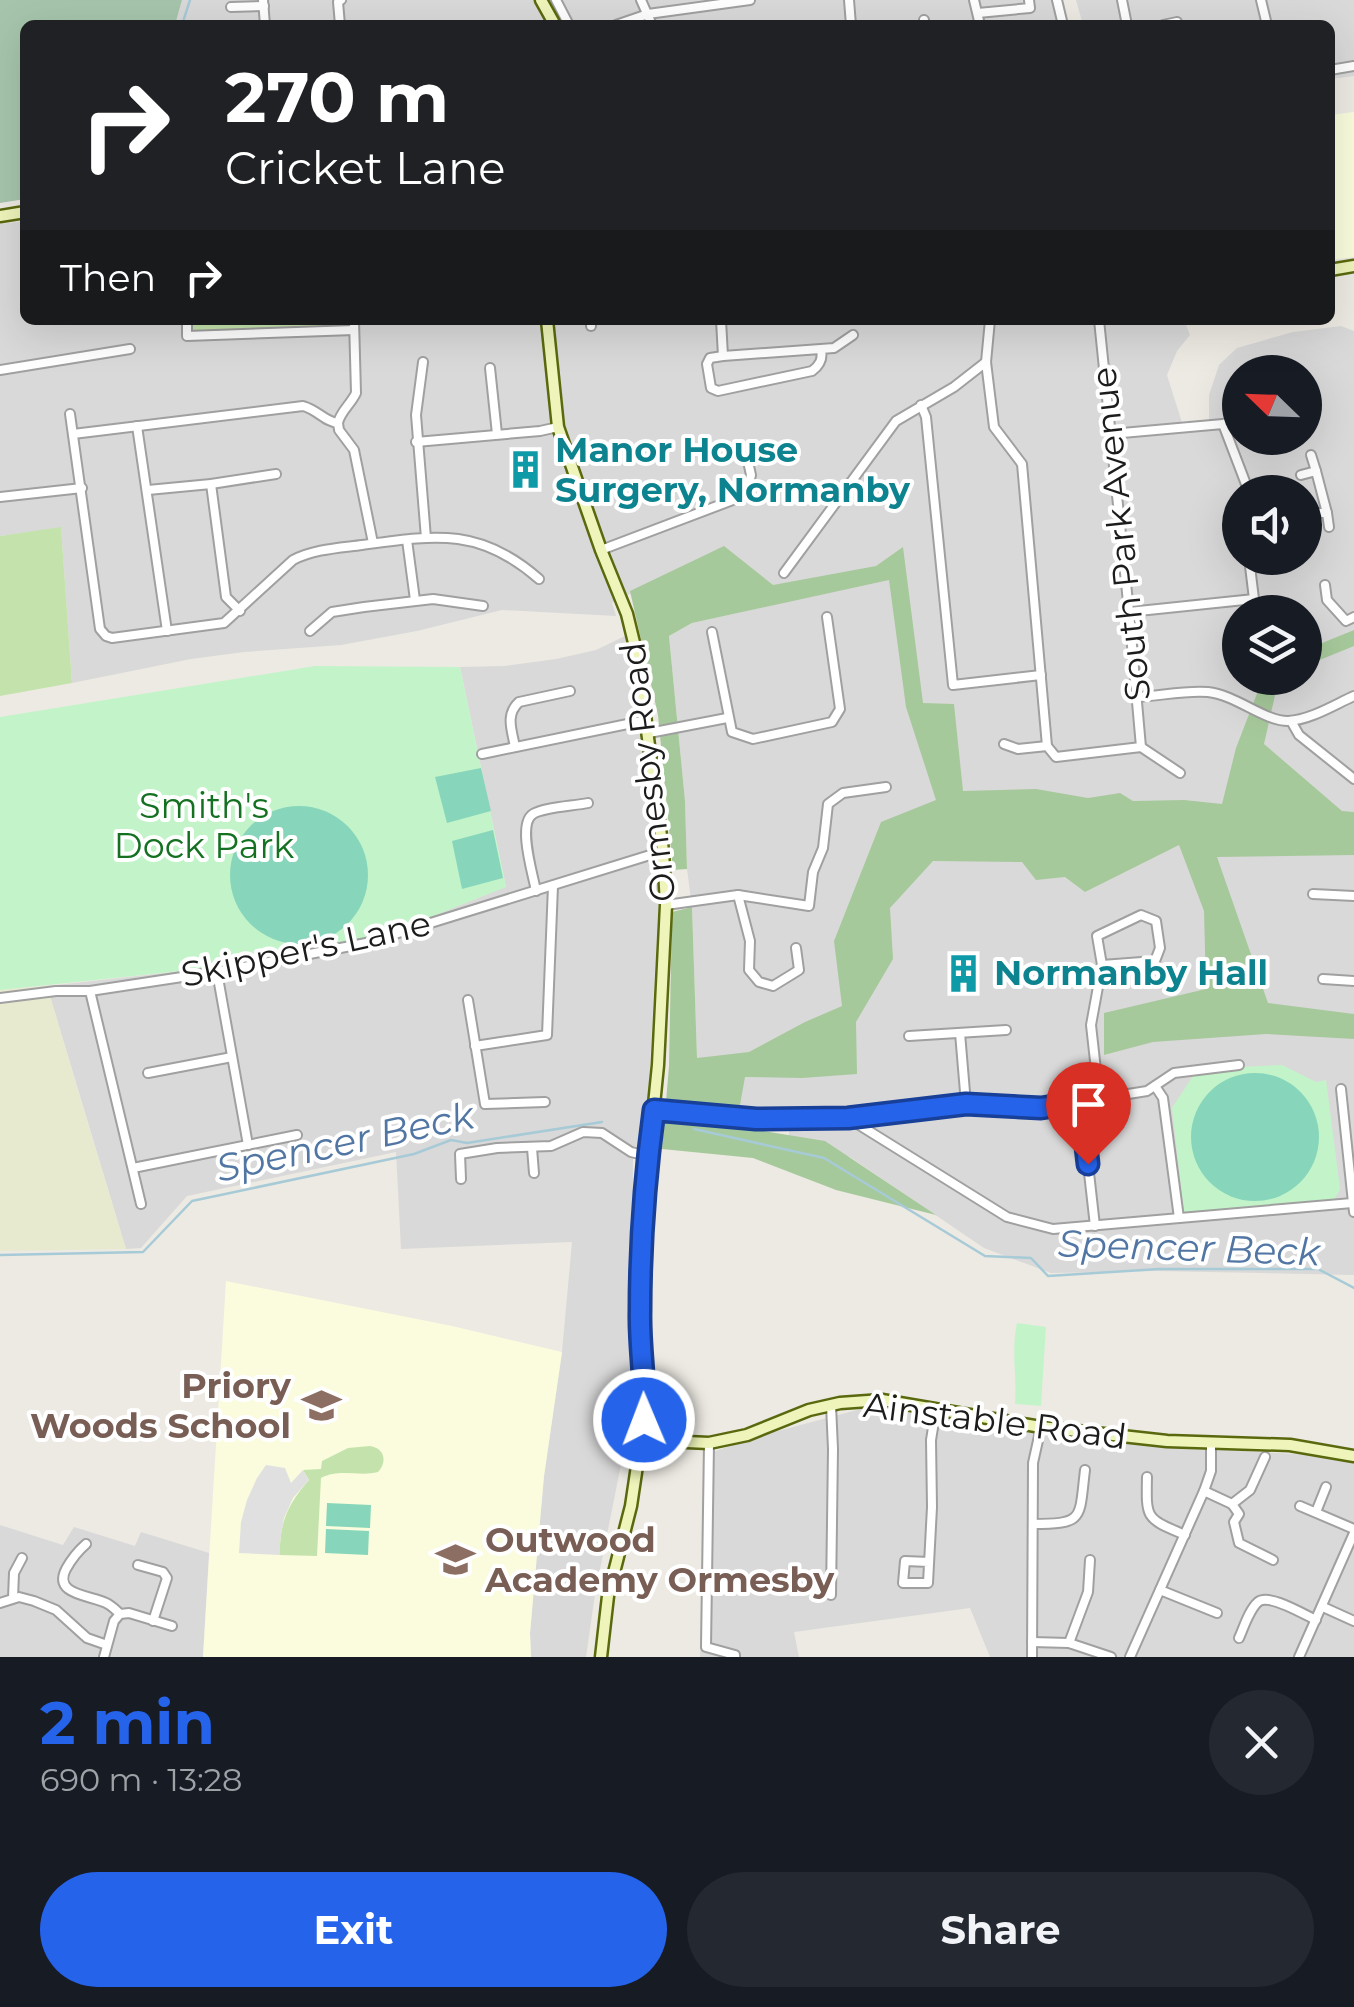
<!DOCTYPE html>
<meta charset="utf-8">
<style>
body{margin:0;font-family:Montserrat,sans-serif;background:#242831;color:#f1f3f6;height:100vh;display:flex;flex-direction:column;font-size:38px;white-space:nowrap}
*{box-sizing:border-box;margin:0}
p{font-size:32px;color:#9ea1a6}
.icon{flex:none;width:55px;height:55px;fill:none;stroke:currentColor;stroke-width:2;stroke-linecap:round;stroke-linejoin:round}
.map{position:relative;height:1657px;overflow:hidden}
.sheet{display:flex;flex-direction:column;background:#171b24;flex:1}
.sheet>*{flex:none}
.top-card{position:absolute;left:20px;top:20px;width:1315px;height:305px;border-radius:15px;box-shadow:0 10px 40px #0002;background:#202124;color:#fff;overflow:hidden}
.needle{width:65px;rotate:293deg}
.controls{position:absolute;left:1222px;top:355px;display:grid;gap:20px}
.controls a{display:grid;place-items:center;width:100px;height:100px;border-radius:50%;background:#171b24;box-shadow:0 10px 40px #0002;font-size:50px}
.pin{position:absolute;display:grid;place-items:center;width:85px;height:85px;color:#fff;margin:-102px -42px;border-radius:50% 50% 50% 0;rotate:-45deg;box-shadow:0 0 10px #0007}
.pin .icon{rotate:45deg}
.me{position:absolute;width:110px;margin:-55px;rotate:359deg;stroke-linejoin:round;filter:drop-shadow(0 0 8px #0008)}
.turn{display:flex;align-items:center;gap:35px;height:210px;padding:0 40px;font-size:45px}
.turn .icon{width:130px;height:130px;stroke-width:2.5}
.turn b{display:block;font-size:70px;line-height:85px}
.then{display:flex;align-items:center;height:95px;padding:0 40px;background:#0003;gap:20px;font-size:38px}
.round{display:grid;place-items:center;flex:none;width:105px;height:105px;border-radius:52px;background:#242831}
.summary{display:flex;align-items:center;justify-content:space-between;height:170px;padding:0 40px}
h1{font-size:60px;font-weight:700;line-height:75px;color:#2563eb}
.primary-button{display:flex;gap:20px;margin-top:auto;padding:20px 40px}
.primary-button a{flex:1;height:115px;border-radius:60px;background:#2563eb;color:#fff;font-size:40px;font-weight:700;line-height:115px;text-align:center}
.primary-button a+a{background:#242831;color:#f1f3f6}
.map>svg:first-child{display:block}
</style>
<div class="map">
<svg width="1354" height="1657" viewBox="0 0 1354 1657">
<rect width="100%" height="100%" fill="#edeae3"/>
<!-- residential -->
<g fill="#dad9d9" fill-rule="evenodd">
<polygon points="182,0 1053,0 1061,25 175,25"/>
<polygon points="1076,0 1354,0 1354,76 1330,79 1330,25 1083,25"/>
<path d="M25 221V320H1184L1190 335 1177 351 1167 375 1185 432 1209 430V395L1219 365 1237 348 1293 332 1341 326 1354 331V1275L1156 1271 1051 1273 984 1248 850 1157 789 1146V1114L736 1112 697 1058 692 907 687 869 685 801 669 636 692 623 773 605 724 547 612 603 616 616 502 610 417 631 341 645 244 652 191 659 72 683 61 528 0 536V224ZM1240 372H1305V438H1240ZM1240 492H1305V558H1240ZM1240 612H1305V678H1240Z"/>
<polygon points="625,636 641,715 659,895 647,1122 633,1156 632,1337 626,1440 595,1594 586,1657 531,1657 530,1633 544,1476 562,1352 572,1242 401,1249 396,1152 187,1196 141,1248 126,1249 47,986 210,968 506,887 460,667 504,666 556,659 596,650"/>
<polygon points="872,1406 974,1423 1176,1447 1310,1455 1354,1463 1354,1657 990,1657 970,1608 794,1632 799,1657 700,1657 707,1454 759,1436"/>
<polygon points="0,1525 63,1545 74,1527 135,1546 141,1532 209,1553 203,1657 0,1657"/>
</g>
<!-- education -->
<g fill="#fafcdd">
<polygon points="1354,112 1354,257 1330,260 1330,115"/>
<polygon points="226,1281 452,1326 562,1352 544,1476 530,1633 531,1657 203,1657"/>
</g>
<!-- farmland -->
<polygon fill="#e7eacf" points="47,986 78,1091 126,1249 0,1251 0,990"/>
<!-- grass -->
<g fill="#c4e3ac">
<polygon points="191,320 352,320 353,328 190,333"/>
<polygon points="61,527 72,683 0,696 0,536"/>
<path d="M370 1446C384 1448 388 1461 378 1472 359 1477 340 1468 321 1478L317 1556 280 1555C279 1523 288 1504 309 1480L303 1470 321 1469 322 1461 348 1448Z"/>
</g>
<!-- forest -->
<g fill="#a6c99b">
<polygon points="724,546 773,585 876,566 903,547 923,703 954,704 963,791 1036,789 1088,798 1120,793 1133,801 1184,800 1222,804 1236,748 1263,678 1279,678 1264,744 1342,811 1354,812 1354,855 1217,857 1268,1003 1354,1014 1354,1039 1266,1034 1153,1042 1104,1055 1104,1013 1206,989 1204,911 1179,845 1085,892 1065,877 1036,880 1022,862 933,861 890,908 893,959 856,1022 857,1074 802,1078 745,1077 740,1105 739,1127 825,1141 936,1215 836,1190 753,1158 662,1149 669,1066 672,912 692,907 697,1058 749,1052 805,1022 842,1006 834,941 881,822 936,800 906,707 889,580 692,623 669,636 685,801 687,869 673,870 658,715 630,591"/>
<polygon points="1354,630 1354,646 1305,666 1305,650"/>
</g>
<!-- cemetery -->
<polygon fill="#a6c4ac" points="0,0 182,0 175,25 25,25 25,199 0,203"/>
<!-- park -->
<g fill="#c3f4c9">
<polygon points="315,666 460,667 506,887 373,940 210,968 0,990 0,717"/>
<polygon points="1282,1065 1316,1082 1326,1080 1340,1189 1334,1200 1184,1212 1172,1108 1193,1076 1243,1067"/>
<path d="M1017 1323 1046 1327 1041 1406 1015 1404C1017 1376 1011 1350 1017 1323Z"/>
</g>
<!-- pitch -->
<g fill="#87d6bb">
<polygon points="481,768 491,811 447,823 435,777"/>
<circle cx="299" cy="875" r="69"/>
<polygon points="493,830 503,878 462,889 452,841"/>
<circle cx="1255" cy="1137" r="64"/>
<polygon points="327,1503 371,1505 370,1528 326,1526"/>
<polygon points="326,1529 369,1531 368,1555 325,1553"/>
</g>
<!-- parking -->
<polygon fill="#e0e0e0" points="266,1465 285,1468 291,1483 303,1470 309,1480 293,1498 284,1518 280,1541 280,1555 239,1553 241,1522 247,1500 257,1478"/>
<g fill="none" stroke-linecap="round" stroke-linejoin="round">
<!-- stream -->
<g stroke="#a7cad7" stroke-width="2.5">
<polyline points="182,25 190,0"/>
<polyline points="694,1129 824,1158 985,1256 1031,1258 1048,1276 1159,1269 1318,1269 1354,1288"/>
<polyline points="0,1255 143,1252 192,1201 414,1154 451,1140 467,1143 602,1122"/>
</g>
<defs>
<g id="street">
<polyline points="263,0 265,25"/>
<polyline points="556,0 569,25"/>
<polyline points="641,0 652,25"/>
<polyline points="849,0 851,25"/>
<polyline points="974,0 980,25"/>
<polyline points="1057,0 1063,25"/>
<polyline points="1122,0 1127,25"/>
<polyline points="1261,0 1267,25"/>
<polyline points="231,7 264,6"/>
<polyline points="978,13 1030,8 1029,0"/>
<polyline points="924,20 925,25"/>
<polyline points="340,25 338,2 341,0"/>
<polyline points="616,25 648,14 750,0"/>
<polyline points="1163,25 1177,22 1177,25"/>
<polyline points="1330,70 1354,66"/>
<polyline points="187,320 187,336 354,330"/>
<polyline points="591,320 591,326"/>
<polyline points="721,320 723,356"/>
<polyline points="990,320 986,362 994,427 1022,464 1047,746"/>
<polyline points="1099,320 1129,612 1141,747"/>
<path d="M821 350C823 359 820 365 812 371L718 391 711 388 707 364 710 358 723 356 834 348 853 335"/>
<polyline points="423,362 416,415 426,538"/>
<polyline points="490,368 497,434"/>
<polyline points="0,370 130,349"/>
<polyline points="1267,372 1281,370 1281,372"/>
<polyline points="921,405 926,417 953,685 1041,675"/>
<polyline points="1305,405 1311,404"/>
<path d="M70 414 100 629 106 636 112 638 224 623 293 560C314 549 339 548 362 545 435 535 480 527 539 579"/>
<path d="M338 423C340 412 351 404 356 393L354 320"/>
<polyline points="1223,424 1249,492"/>
<polyline points="137,426 167,631"/>
<path d="M73 434 303 406C318 410 325 422 338 423L339 430 354 450 373 543"/>
<polyline points="1111,434 1223,424 1240,420"/>
<polyline points="416,442 540,431 558,427"/>
<polyline points="1311,455 1316,471"/>
<polyline points="1301,475 1316,471 1327,513"/>
<polyline points="211,484 226,597 240,611"/>
<polyline points="148,490 211,484 276,474"/>
<polyline points="0,497 82,488"/>
<polyline points="1305,513 1327,513 1329,527"/>
<polyline points="407,540 415,600"/>
<polyline points="601,550 746,495 751,475 747,457 778,451"/>
<polyline points="784,573 896,421 954,387 986,362"/>
<polyline points="1325,585 1327,600 1346,621 1354,617"/>
<polyline points="1129,612 1254,599 1249,558"/>
<polyline points="310,631 332,612 364,607 433,599 483,606"/>
<polyline points="712,632 732,732 753,739 832,722 840,709 827,617"/>
<path d="M1137 697C1160 696 1185 690 1208 692 1236 695 1264 721 1288 721 1310 720 1334 705 1354 696"/>
<polyline points="1291,721 1299,735 1354,779"/>
<polyline points="649,733 727,718"/>
<polyline points="1004,744 1018,749 1047,746 1056,757 1141,747 1180,773"/>
<path d="M515 747C512 730 505 715 519 702L570 691"/>
<polyline points="482,754 647,720"/>
<path d="M536 891C533 874 517 824 533 814 544 807 574 806 588 803"/>
<polyline points="1313,894 1354,896"/>
<polyline points="738,895 750,941 749,970 759,982 773,986 799,970 796,948"/>
<polyline points="666,905 738,895 809,906 813,872 823,848 828,804 843,793 886,787"/>
<polyline points="217,972 248,1145"/>
<polyline points="1323,979 1354,981"/>
<polyline points="90,991 141,1204"/>
<polyline points="0,998 56,991 90,991 228,970 366,943 663,851"/>
<polyline points="468,1000 485,1104 545,1102"/>
<polyline points="960,1033 966,1104"/>
<polyline points="909,1036 1006,1030"/>
<polyline points="475,1046 547,1035 553,886"/>
<polyline points="148,1073 232,1057"/>
<polyline points="1155,1086 1163,1098 1179,1218"/>
<polyline points="1341,1089 1354,1212"/>
<polyline points="1099,1097 1091,1025 1102,965 1155,961 1160,948 1156,921 1141,915 1097,936 1102,965"/>
<polyline points="1081,1102 1095,1226"/>
<polyline points="654,1110 756,1119 847,1118 966,1104 1041,1108 1147,1091 1174,1073 1239,1065"/>
<polyline points="848,1118 1007,1217 1053,1229 1352,1203"/>
<polyline points="532,1148 534,1173"/>
<polyline points="133,1168 297,1135"/>
<polyline points="461,1179 460,1154 497,1148 551,1146 583,1132 602,1133 631,1152 648,1156"/>
<polyline points="831,1405 833,1449 831,1595"/>
<polyline points="709,1443 706,1647 735,1655 735,1657"/>
<polyline points="1265,1457 1250,1490 1232,1504 1239,1514 1234,1522 1239,1543 1273,1560"/>
<path d="M1147 1477C1146 1520 1146 1518 1185 1535"/>
<polyline points="1204,1491 1232,1504"/>
<polyline points="1300,1506 1354,1529"/>
<polyline points="1316,1512 1326,1487"/>
<path d="M1033 1524C1085 1524 1079 1519 1085 1470"/>
<path d="M86 1544C78 1551 71 1560 66 1569 52 1596 93 1595 108 1604 113 1607 116 1610 120 1614"/>
<polyline points="929,1562 905,1561 903,1583 928,1583 932,1507 931,1440 936,1409"/>
<polyline points="138,1565 163,1572 167,1578 153,1621"/>
<polyline points="1160,1590 1217,1613"/>
<polyline points="13,1598 14,1573 22,1558"/>
<polyline points="0,1603 19,1597 34,1601 56,1610 87,1638 107,1645"/>
<polyline points="1323,1607 1354,1621"/>
<path d="M1239 1638C1244 1627 1249 1610 1258 1602 1269 1593 1303 1614 1316 1620"/>
<polyline points="1032,1642 1069,1643 1111,1657"/>
<polyline points="1069,1643 1088,1592 1090,1560"/>
<polyline points="104,1657 114,1621 120,1614 129,1613 172,1626"/>
<polyline points="1032,1657 1033,1463 1041,1427"/>
<polyline points="1130,1657 1204,1491 1211,1471 1211,1442"/>
<polyline points="1299,1657 1354,1533"/>
</g>
<g id="secondary">
<polyline points="541,0 555,25"/>
<polyline points="0,216 25,212"/>
<polyline points="1330,270 1354,266"/>
<polyline points="547,320 558,427 601,550 627,614 637,655 663,851 666,905 658,1065 642,1224 640,1315 644,1379 644,1419 631,1506 608,1596 601,1657"/>
<polyline points="642,1440 709,1443 747,1435 809,1410 840,1403 882,1400 1041,1427 1167,1441 1290,1445 1354,1456"/>
</g>
</defs>
<!-- street casing -->
<use href="#street" stroke="#a0a0a0" stroke-width="12"/>
<!-- secondary casing -->
<use href="#secondary" stroke="#5a690e" stroke-width="15"/>
<!-- street -->
<use href="#street" stroke="#fff" stroke-width="8"/>
<!-- secondary -->
<use href="#secondary" stroke="#eef4ba" stroke-width="10"/>
</g>
<g fill="none" stroke-linecap="round" stroke-linejoin="round">
<defs>
<path id="route" d="M644 1420C646 1383 639 1347 640 1311 640 1244 645 1177 654 1110L756 1119 848 1118 966 1104 1041 1108 1081 1102 1088 1164"/>
</defs>
<!-- route casing -->
<use href="#route" stroke="#184099" stroke-width="25"/>
<!-- route -->
<use href="#route" stroke="#2563eb" stroke-width="18"/>
</g>
<!-- icons -->
<defs>
<symbol id="building-bare" viewBox="-9 -9 18 18"><path d="M-4-6H4V6H1V3H-1V6H-4ZM-2.5-4.3h1.7v1.8h-1.7ZM.8-4.3h1.7v1.8H.8ZM-2.5-1h1.7V.8h-1.7ZM.8-1h1.7V.8H.8Z" fill="#0f9aa8" stroke="#fff" stroke-width="2.5" paint-order="stroke"/></symbol>
<symbol id="school-bare" viewBox="-9 -9 18 18"><path d="M0-5L7-2L0 1L-7-2ZM-4 1L0 2.5L4 1V4Q0 6-4 4Z" fill="#8d6e63" stroke="#fff" stroke-width="2.5" paint-order="stroke"/></symbol>
</defs>
<g fill-rule="evenodd">
<use href="#building-bare" x="498" y="442" width="55" height="55"/>
<use href="#building-bare" x="936" y="946" width="55" height="55"/>
<use href="#school-bare" x="294" y="1378" width="55" height="55"/>
<use href="#school-bare" x="428" y="1532" width="55" height="55"/>
</g>
<g text-anchor="middle" stroke-width="8" stroke-linejoin="round" paint-order="stroke">
<!-- culture labels -->
<g font-size="35" font-weight="bold" fill="#0d838f" stroke="#fff" text-anchor="start">
<text x="555" y="462">Manor House<tspan x="555" dy="40">Surgery, Normanby</tspan></text>
<text x="994" y="985">Normanby Hall</text>
</g>
<!-- street labels -->
<g font-size="35" fill="#1c1c1c" stroke="#fff">
<text transform="translate(1121 534) rotate(-96)" y="12">South Park Avenue</text>
<text transform="translate(648 772) rotate(-97)" y="12">Ormesby Road</text>
<text transform="translate(306 949) rotate(-12)" y="12">Skipper's Lane</text>
<text transform="translate(995 1421) rotate(7)" y="12">Ainstable Road</text>
</g>
<!-- park labels -->
<g font-size="35" fill="#147121" stroke="#fff">
<text x="204" y="818">Smith's<tspan x="204" dy="40">Dock Park</tspan></text>
</g>
<!-- education labels -->
<g font-size="35" font-weight="bold" fill="#785e54" stroke="#fff" text-anchor="end">
<text x="291" y="1398">Priory<tspan x="291" dy="40">Woods School</tspan></text>
<text x="485" y="1552" text-anchor="start">Outwood<tspan x="485" dy="40">Academy Ormesby</tspan></text>
</g>
<!-- water labels -->
<g font-size="38" font-style="italic" fill="#5176a3" stroke="#fff">
<text transform="translate(345 1142) rotate(-12)" y="13">Spencer Beck</text>
<text transform="translate(1189 1248) rotate(2)" y="13">Spencer Beck</text>
</g>
</g>
</svg>
<div class="controls">
<a><svg class="needle" viewBox="-14 -14 28 28"><path d="M0-13l5 13h-10z" fill="#e53935"/><path d="M0 13l5-13h-10z" fill="#9ea1a6"/></svg></a>
<a><svg class="icon" aria-label="sound" viewBox="0 0 24 24"><path d="M4 9h4l5-4v14l-5-4H4zM17 9q2 3 0 6"/></svg></a>
<a><svg class="icon" aria-label="layers" viewBox="0 0 24 24"><path d="M12 4l9 5-9 5-9-5zM3 14l9 5 9-5"/></svg></a>
</div>
<div class="pin" style="left:1088px;top:1164px;background:#d93025"><svg class="icon" aria-label="arrive" viewBox="0 0 24 24"><path d="M6 21V4h12l-3 4 3 4H6"/></svg></div>
<svg class="me" style="left:644px;top:1420px" viewBox="-20 -20 40 40"><circle r="17" fill="#2563eb" stroke="#fff" stroke-width="3"/><path d="M0-11L8 9 0 5-8 9z" fill="#fff"/></svg>
<div class="top-card">
<div class="turn"><svg class="icon" aria-label="right" viewBox="0 0 24 24"><path d="M7 20v-9h11M14 6l5 5-5 5"/></svg><div><b>270 m</b>Cricket Lane</div></div>
<div class="then">Then<svg class="icon" aria-label="right" viewBox="0 0 24 24"><path d="M7 20v-9h11M14 6l5 5-5 5"/></svg></div>
</div>
</div>
<section class="sheet">
<div class="summary"><div><h1>2 min</h1><p>690 m · 13:28</p></div><a class="round"><svg class="icon" aria-label="close" viewBox="0 0 24 24"><path d="M6 6l12 12M18 6L6 18"/></svg></a></div>
<div class="primary-button"><a>Exit</a><a>Share</a></div>
</section>
